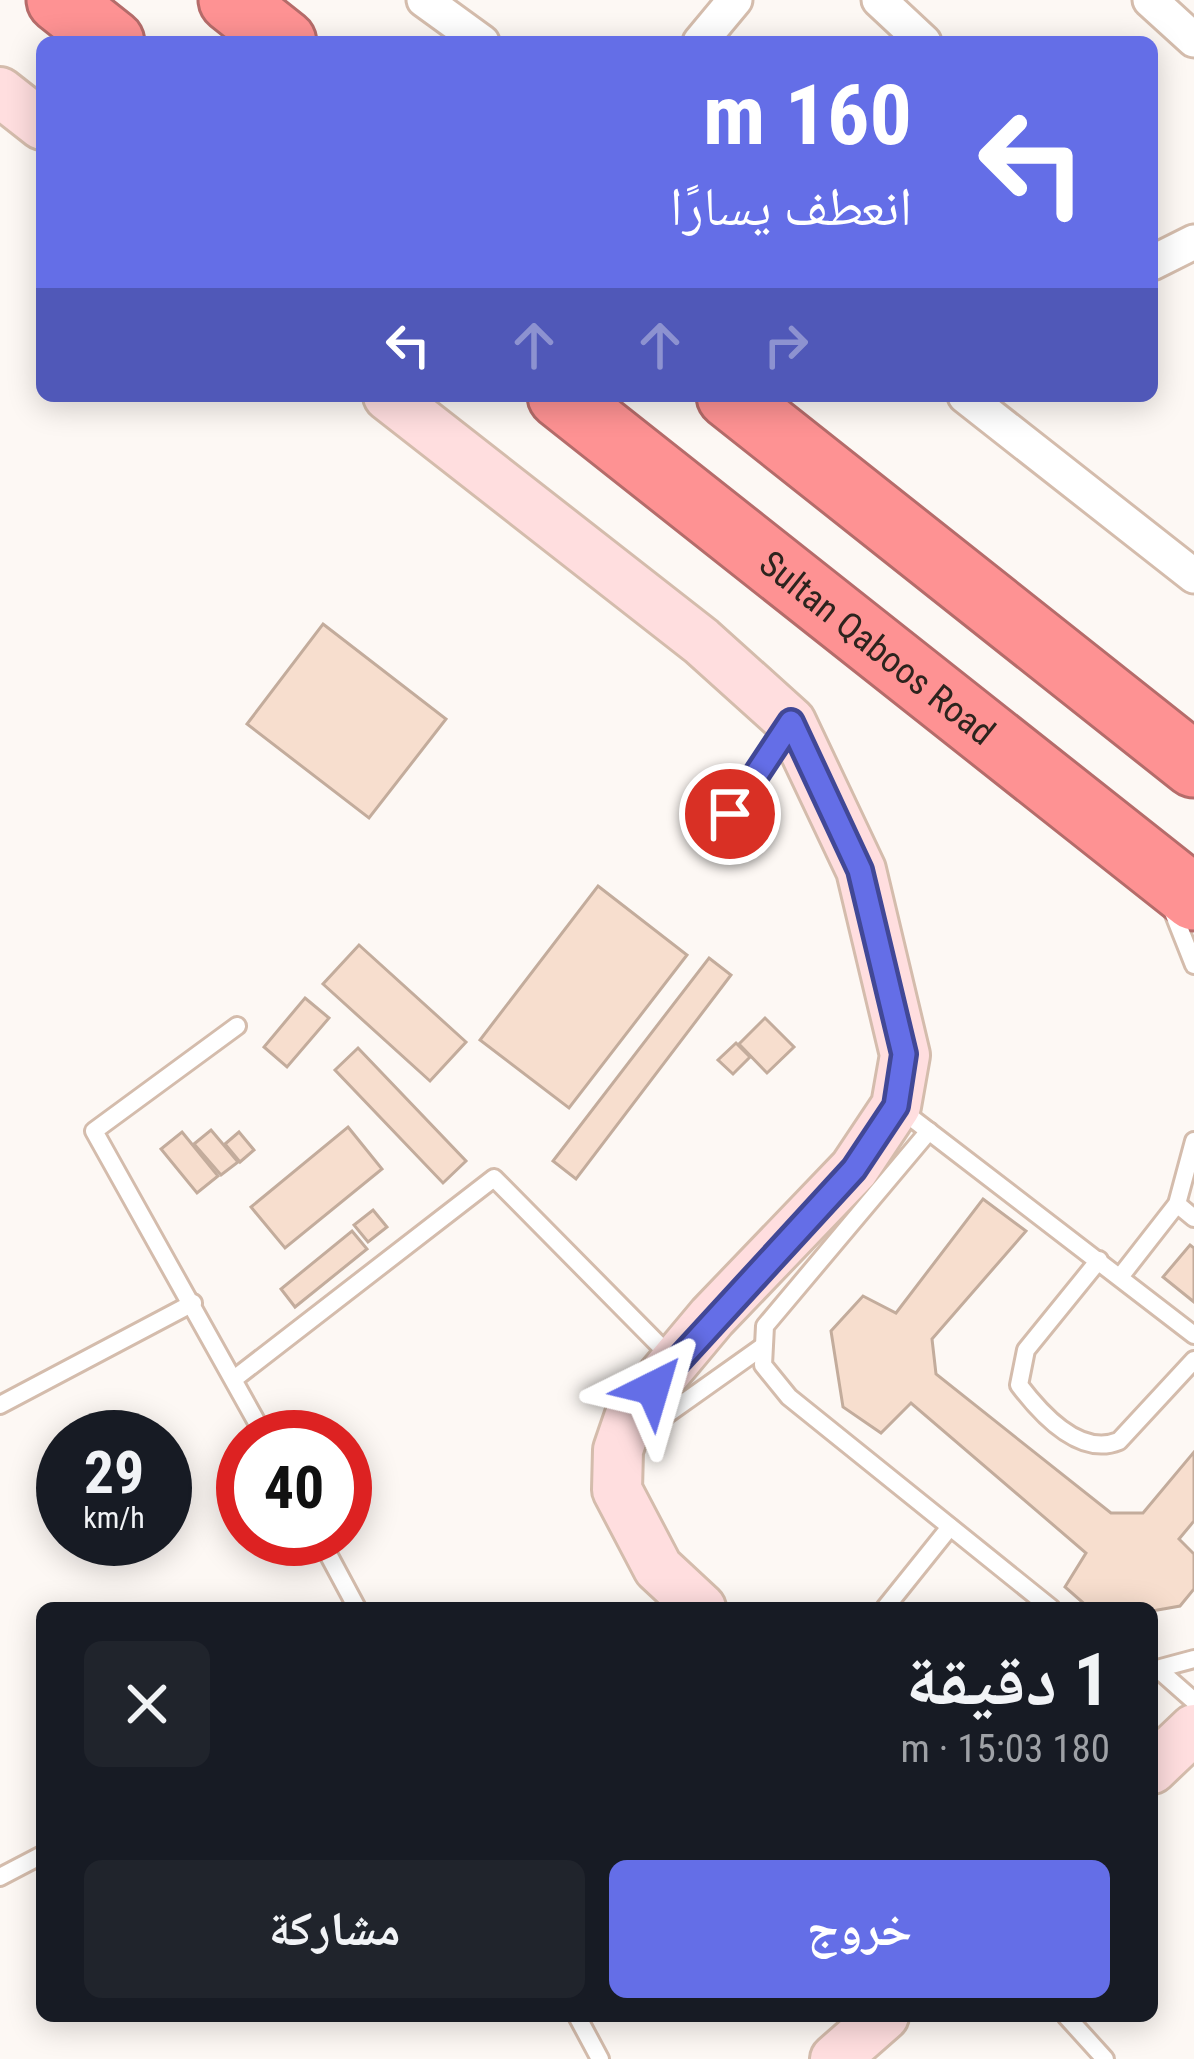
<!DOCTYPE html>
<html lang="ar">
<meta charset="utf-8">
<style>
body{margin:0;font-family:"Roboto Condensed","Noto Naskh Arabic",sans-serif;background:#20242c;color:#f1f3f6;direction:rtl;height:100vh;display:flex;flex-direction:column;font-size:45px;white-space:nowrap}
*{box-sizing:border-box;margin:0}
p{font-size:39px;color:#9ea1a6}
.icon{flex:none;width:66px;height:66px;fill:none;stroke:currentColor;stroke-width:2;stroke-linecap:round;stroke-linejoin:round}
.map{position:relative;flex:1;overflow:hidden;direction:ltr}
.side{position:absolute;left:36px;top:1602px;width:1122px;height:420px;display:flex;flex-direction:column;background:#171b24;border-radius:18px;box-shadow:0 6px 30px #0003;direction:rtl}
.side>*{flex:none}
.top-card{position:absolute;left:36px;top:36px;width:1122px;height:366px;border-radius:18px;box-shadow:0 6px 30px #0003;direction:rtl;background:#646ee7;color:#fff;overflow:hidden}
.speed{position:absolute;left:36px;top:1410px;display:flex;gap:24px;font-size:60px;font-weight:700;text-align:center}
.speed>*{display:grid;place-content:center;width:156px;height:156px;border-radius:50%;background:#171b24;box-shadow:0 6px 30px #0003;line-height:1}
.speed small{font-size:30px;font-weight:400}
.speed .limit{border:18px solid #d22;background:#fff;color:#111}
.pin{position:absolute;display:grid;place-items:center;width:102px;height:102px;color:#fff;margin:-51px;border:6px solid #fff;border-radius:50%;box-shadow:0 3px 12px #0007}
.me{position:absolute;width:132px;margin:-66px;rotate:40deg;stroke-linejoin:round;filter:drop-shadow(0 0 9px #0008)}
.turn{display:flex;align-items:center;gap:42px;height:252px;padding:0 48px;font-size:54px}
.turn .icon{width:156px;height:156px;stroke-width:2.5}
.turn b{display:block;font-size:84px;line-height:102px}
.lanes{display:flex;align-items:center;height:114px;padding:0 48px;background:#0003;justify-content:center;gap:60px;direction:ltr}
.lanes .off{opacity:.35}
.round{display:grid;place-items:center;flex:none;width:126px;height:126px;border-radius:18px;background:#20242c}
.summary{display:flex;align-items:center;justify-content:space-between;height:204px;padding:0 48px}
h1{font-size:72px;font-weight:700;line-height:90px}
.action{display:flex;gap:24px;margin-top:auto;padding:24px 48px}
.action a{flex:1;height:138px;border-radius:18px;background:#646ee7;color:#fff;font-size:48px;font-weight:700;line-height:138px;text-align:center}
.action a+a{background:#20242c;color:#f1f3f6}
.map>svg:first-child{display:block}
</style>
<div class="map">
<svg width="1194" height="2059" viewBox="0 0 1194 2059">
<rect width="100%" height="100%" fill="#fdf8f4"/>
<!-- building -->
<g fill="#f7dece" stroke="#c3ac9c" stroke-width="3">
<polygon points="323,624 446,719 369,818 247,724"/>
<polygon points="598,886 687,955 569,1108 480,1040"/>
<polygon points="359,945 466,1042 430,1081 323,984"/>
<polygon points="709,958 731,975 576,1179 553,1161"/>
<polygon points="305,998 329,1018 287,1067 264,1047"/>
<polygon points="765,1018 794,1047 767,1073 739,1044"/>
<polygon points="736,1043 750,1057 733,1074 718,1060"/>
<polygon points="358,1048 466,1161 443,1183 335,1070"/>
<polygon points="348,1127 382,1169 285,1248 251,1207"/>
<polygon points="211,1130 238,1162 221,1175 194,1144"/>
<polygon points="182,1132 218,1176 197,1193 161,1149"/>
<polygon points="239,1132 254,1150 240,1162 225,1144"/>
<polygon points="983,1199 1026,1231 932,1339 936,1374 1111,1513 1143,1513 1194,1452 1194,1521 1179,1539 1194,1554 1194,1589 1180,1606 1152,1611 1089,1608 1065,1587 1086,1553 911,1403 881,1433 843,1407 831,1331 863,1296 896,1313"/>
<polygon points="373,1210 387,1227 368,1242 354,1225"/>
<polygon points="352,1231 367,1249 295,1307 281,1289"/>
<polygon points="1190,1245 1194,1248 1194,1302 1163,1277"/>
</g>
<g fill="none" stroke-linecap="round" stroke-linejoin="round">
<defs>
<g id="lane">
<polyline points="711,844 786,730"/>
<polyline points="1171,907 1194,965"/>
<polyline points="237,1026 94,1131 265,1437"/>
<polyline points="900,1109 1194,1335"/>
<polyline points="929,1131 765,1326 763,1365 789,1397 1051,1608"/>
<polyline points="1177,1204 1194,1218"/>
<path d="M1099 1260 1026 1350 1019 1385C1041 1414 1080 1457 1119 1441L1194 1360"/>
<polyline points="1120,1277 1177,1204 1194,1141"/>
<polyline points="234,1379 494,1178 671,1357"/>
<polyline points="0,1405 193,1303"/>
<polyline points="638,1435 762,1347"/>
<polyline points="320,1539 357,1608"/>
<polyline points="885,1608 950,1527"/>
<polyline points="1153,1670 1194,1659"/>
<polyline points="1160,1671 1194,1701"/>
<polyline points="0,1877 42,1855"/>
<polyline points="577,2016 600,2059"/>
<polyline points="1066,2016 1105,2059"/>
</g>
<g id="street">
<polyline points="424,0 482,42"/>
<polyline points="879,0 924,42"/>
<polyline points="1150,0 1194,40"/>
<polyline points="700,42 735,0"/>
<polyline points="1152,263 1194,242"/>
<polyline points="965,396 1194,576"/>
</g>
<g id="secondary">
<polyline points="0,92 42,125"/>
<polyline points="388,396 701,641 791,722 861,870 905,1055 896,1106 854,1169 712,1317 630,1415 618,1450 617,1490 658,1568 701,1608"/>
<polyline points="1152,1769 1194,1729"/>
<polyline points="835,2059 884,2016"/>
</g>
<g id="highway">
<polyline points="59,0 112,42"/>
<polyline points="231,0 284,42"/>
<path id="s1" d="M560 396 1194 898"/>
<polyline points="729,396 1194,765"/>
</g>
</defs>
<!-- lane casing -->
<use href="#lane" stroke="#d4bcac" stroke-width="22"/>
<!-- street casing -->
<use href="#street" stroke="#d4bcac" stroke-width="39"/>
<!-- secondary casing -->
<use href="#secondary" stroke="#d4bcac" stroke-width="54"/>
<!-- highway casing -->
<use href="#highway" stroke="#b56c6a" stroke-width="69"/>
<!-- lane -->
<use href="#lane" stroke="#fff" stroke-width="16"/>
<!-- street -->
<use href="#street" stroke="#fff" stroke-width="33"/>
<!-- secondary -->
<use href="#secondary" stroke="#ffdedf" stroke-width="48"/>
<!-- highway -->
<use href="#highway" stroke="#fe9293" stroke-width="63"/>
</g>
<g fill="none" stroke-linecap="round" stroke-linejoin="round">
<defs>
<polyline id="route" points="653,1388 854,1169 896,1106 904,1054 860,870 791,722 730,814"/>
</defs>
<!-- route casing -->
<use href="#route" stroke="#414896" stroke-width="30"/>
<!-- route -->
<use href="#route" stroke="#646ee7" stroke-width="21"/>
</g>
<g text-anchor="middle" stroke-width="9" stroke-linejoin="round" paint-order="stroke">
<!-- street labels -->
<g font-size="36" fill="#2d241e" stroke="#fdf8f4">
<text dy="13" stroke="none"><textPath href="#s1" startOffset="405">Sultan Qaboos Road</textPath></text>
</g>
</g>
</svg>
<div class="speed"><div>29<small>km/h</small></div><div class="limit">40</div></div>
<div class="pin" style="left:730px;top:814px;background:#d93025"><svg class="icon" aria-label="arrive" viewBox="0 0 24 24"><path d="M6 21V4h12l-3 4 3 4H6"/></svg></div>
<svg class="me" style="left:653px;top:1388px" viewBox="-20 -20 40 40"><path d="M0-17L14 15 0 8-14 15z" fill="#646ee7" stroke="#fff" stroke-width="4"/></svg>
<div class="top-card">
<div class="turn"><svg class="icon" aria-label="left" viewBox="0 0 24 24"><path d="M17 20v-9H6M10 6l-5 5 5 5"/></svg><div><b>160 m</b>انعطف يسارًا</div></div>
<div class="lanes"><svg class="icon" aria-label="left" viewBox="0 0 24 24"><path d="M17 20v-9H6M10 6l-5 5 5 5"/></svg><svg class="icon off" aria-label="ahead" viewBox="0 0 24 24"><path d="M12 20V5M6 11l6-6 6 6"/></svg><svg class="icon off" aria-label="ahead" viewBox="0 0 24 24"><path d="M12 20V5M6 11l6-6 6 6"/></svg><svg class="icon off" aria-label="right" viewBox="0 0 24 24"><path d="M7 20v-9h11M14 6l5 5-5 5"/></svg></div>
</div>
<section class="side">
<div class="summary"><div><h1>1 دقيقة</h1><p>180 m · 15:03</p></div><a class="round"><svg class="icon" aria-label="close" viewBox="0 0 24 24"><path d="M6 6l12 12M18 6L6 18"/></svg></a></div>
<div class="action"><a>خروج</a><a>مشاركة</a></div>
</section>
</div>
